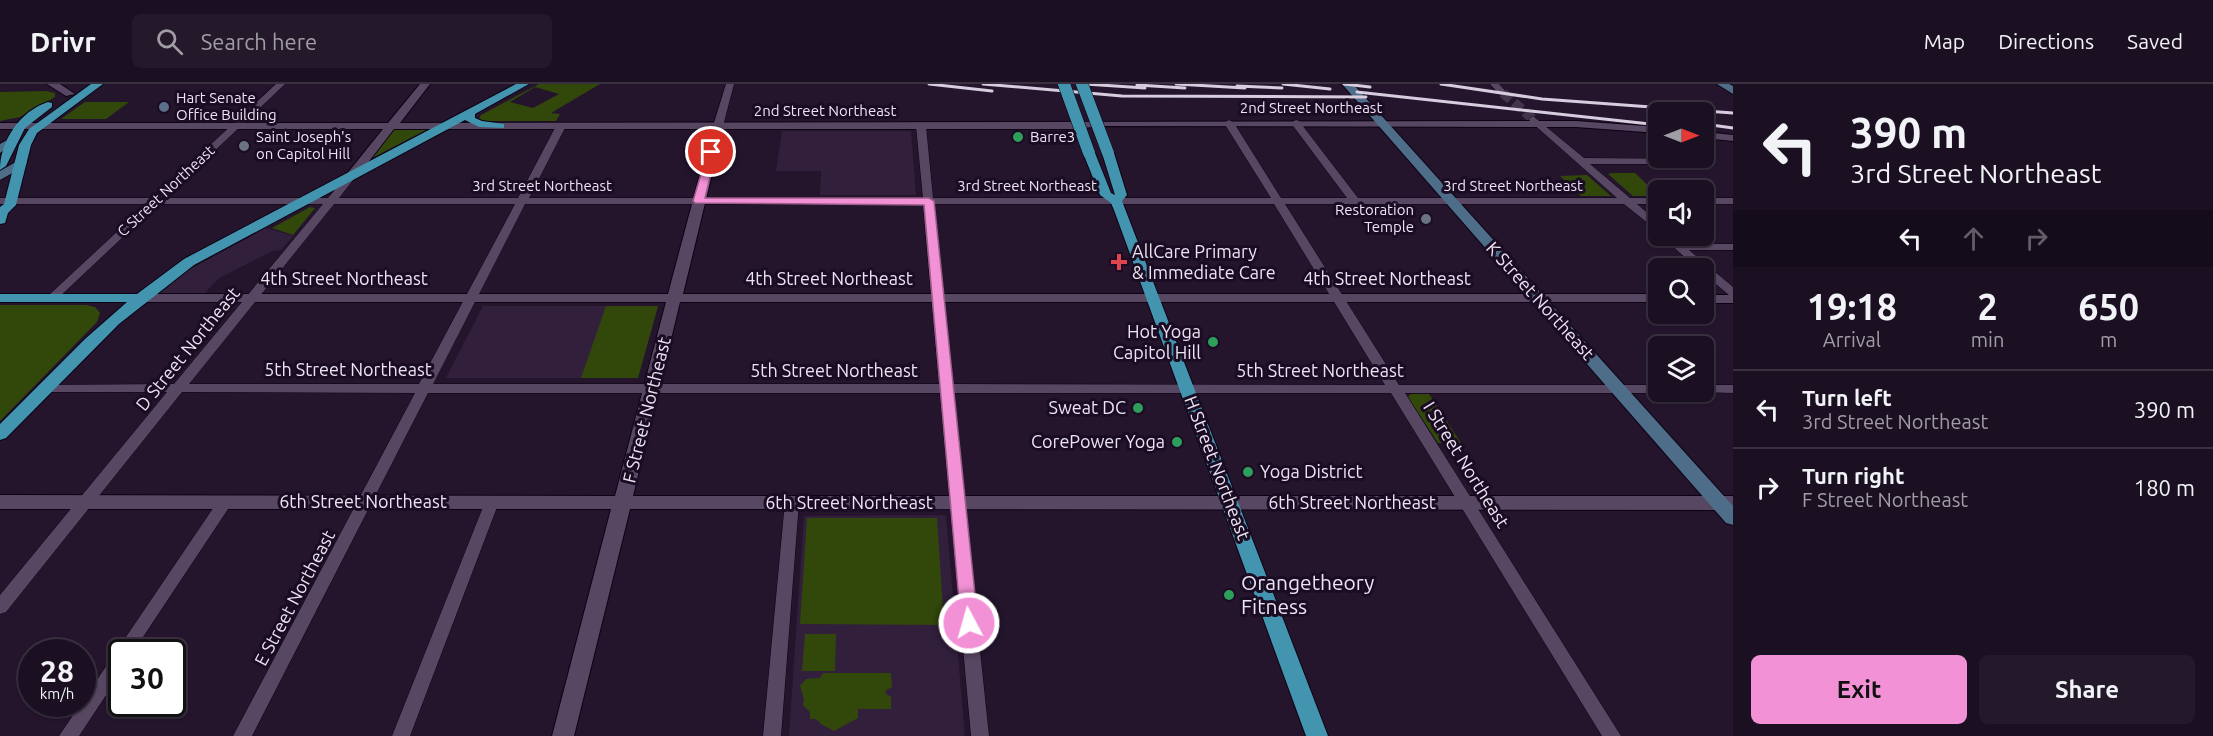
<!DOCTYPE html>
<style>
body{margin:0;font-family:Ubuntu,sans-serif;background:#24192a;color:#f1f3f6;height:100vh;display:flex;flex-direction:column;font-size:22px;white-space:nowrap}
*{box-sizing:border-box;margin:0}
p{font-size:20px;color:#a09da5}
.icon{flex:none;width:33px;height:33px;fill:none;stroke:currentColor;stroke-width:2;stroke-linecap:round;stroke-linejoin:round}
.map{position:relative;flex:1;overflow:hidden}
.sheet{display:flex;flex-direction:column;background:#1b1022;width:480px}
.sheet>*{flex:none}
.hud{background:#1b1022;color:#f1f3f6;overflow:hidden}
.needle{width:39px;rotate:90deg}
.tools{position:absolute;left:1648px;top:18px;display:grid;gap:12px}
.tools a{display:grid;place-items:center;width:66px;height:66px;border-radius:9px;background:#1b1022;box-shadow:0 2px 4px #0004,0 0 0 2px #393040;font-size:30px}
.speed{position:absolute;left:18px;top:555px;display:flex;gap:12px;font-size:30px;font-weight:700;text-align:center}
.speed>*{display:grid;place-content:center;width:78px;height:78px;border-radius:50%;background:#1b1022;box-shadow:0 2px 4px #0004,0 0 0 2px #393040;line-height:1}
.speed small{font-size:15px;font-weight:400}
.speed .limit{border:3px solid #111;border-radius:9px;background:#fff;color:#111}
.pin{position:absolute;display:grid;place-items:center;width:51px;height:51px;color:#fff;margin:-26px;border:3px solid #fff;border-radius:50%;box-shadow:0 2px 6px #0007}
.me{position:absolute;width:66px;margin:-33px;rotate:354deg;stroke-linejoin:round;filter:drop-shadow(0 0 4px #0008)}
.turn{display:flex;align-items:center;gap:21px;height:126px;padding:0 18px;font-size:27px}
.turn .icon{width:78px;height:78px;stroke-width:2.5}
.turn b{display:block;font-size:42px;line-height:51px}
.lanes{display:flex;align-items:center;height:57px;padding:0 18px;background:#0003;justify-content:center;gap:30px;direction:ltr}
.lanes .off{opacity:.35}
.eta{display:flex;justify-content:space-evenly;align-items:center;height:102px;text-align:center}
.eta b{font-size:36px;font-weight:600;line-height:42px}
.primary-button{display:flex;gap:12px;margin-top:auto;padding:12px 18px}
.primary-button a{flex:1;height:69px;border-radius:9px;background:#f391d6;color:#111;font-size:24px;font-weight:600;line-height:69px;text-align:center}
.primary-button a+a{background:#24192a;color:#f1f3f6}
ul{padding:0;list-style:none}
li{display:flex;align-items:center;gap:18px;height:78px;padding:0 18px;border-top:2px solid #393040}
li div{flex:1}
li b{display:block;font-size:22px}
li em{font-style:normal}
header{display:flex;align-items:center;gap:36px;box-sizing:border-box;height:84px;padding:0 30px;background:#1b1022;border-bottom:2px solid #393040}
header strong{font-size:28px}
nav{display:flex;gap:33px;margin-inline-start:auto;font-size:21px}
.search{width:420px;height:54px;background:#24192a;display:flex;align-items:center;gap:15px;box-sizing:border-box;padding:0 21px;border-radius:9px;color:#a09da5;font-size:22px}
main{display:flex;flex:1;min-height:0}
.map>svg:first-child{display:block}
</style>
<header>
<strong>Drivr</strong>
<div class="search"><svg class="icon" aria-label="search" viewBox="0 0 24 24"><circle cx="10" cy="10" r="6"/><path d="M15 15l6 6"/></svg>Search here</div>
<nav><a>Map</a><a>Directions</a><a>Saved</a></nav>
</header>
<main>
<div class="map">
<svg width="1733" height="652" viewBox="0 0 1733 652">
<rect width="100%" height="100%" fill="#24152d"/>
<!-- built -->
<g fill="#311f3c">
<polygon points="782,47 911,47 916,111 820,111 821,87 776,87"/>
<polygon points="266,144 293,152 281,166 272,167 218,195 205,209 156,209 170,196"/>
<polygon points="483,222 658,222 638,294 446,294"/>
<polygon points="944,431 946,432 965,652 789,652 804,432"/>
</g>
<!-- green -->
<g fill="#32480b" fill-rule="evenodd">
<path d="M539 0H600L551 29 560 30 556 37H484L479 35 481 31ZM535 3 559 10 533 24 510 18Z"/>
<polygon points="46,7 55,9 55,13 20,33 0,37 0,8"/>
<polygon points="85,18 129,18 106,35 61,35"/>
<polygon points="395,45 428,45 372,74 372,73"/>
<polygon points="1613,89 1635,89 1659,112 1633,112 1608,90"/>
<polygon points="1587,91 1611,112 1581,112 1560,92"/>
<polygon points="310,123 315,124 293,151 272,144"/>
<polygon points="0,221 86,221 95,223 100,229 97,238 0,337"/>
<polygon points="606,222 658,222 638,294 581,294"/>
<polygon points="1411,310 1429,310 1461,359 1438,359 1408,313"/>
<polygon points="807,434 937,434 944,541 800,540"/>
<polygon points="805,550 836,550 835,587 802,587"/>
<polygon points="823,589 891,589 892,603 885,607 887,611 891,613 891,625 858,625 858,634 834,647 821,640 816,635 810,635 810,628 803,621 804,615 800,602 806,595 820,594"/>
</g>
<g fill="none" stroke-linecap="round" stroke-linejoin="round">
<!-- minor-tunnel -->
<polyline stroke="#42344b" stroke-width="10" stroke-dasharray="10 4.5" stroke-linecap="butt" points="1503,9 1533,35"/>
<defs>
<g id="minor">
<path d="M276 0H285L165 114H328L349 89 352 88 357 91 339 114H518L556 42 561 39 566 42 529 114H923L916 42 921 39 926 42 933 114H1271L1224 39 1229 36 1234 39 1281 114H1347L1291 39 1296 36 1299 37 1358 114H1617L1530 37 1529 35 1533 32 1584 74 1694 75 1700 78V82L1689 80H1590L1630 114H1659V120H1637L1659 139V148L1624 120H1285L1399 301H1659V308H1664L1659 309H1405L1621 652H1602L1391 309H953L989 652H971L940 309H428L252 652H233L415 309 182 308 6 528 0 530V511L167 308H44L39 307 37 304 39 301 174 300 323 120H158L56 216 52 218 46 214 48 212 147 120H0V114H153ZM334 120H515L419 300H189ZM525 120H923L939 300H433ZM934 120H1274L1385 301 953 300Z"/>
<polygon points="726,0 734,0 723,42 718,45 713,42"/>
<polygon points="1490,0 1499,0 1507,9 1500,11"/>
<rect x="1704" y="114" width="29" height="6"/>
<polygon points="1661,152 1672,152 1682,160 1733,160 1733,166 1689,166 1733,203 1733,213 1729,211 1704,190 1704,184 1697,184"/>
<polygon points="1704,301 1733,301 1733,309 1699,308 1704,308"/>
<polygon points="225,412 230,414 232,418 230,422 133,568 122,568 122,587 79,652 59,652 220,414"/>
<polygon points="492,412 497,414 499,418 410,652 392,652 485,418 487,414"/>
<polygon points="792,412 797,414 799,418 781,652 763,652 785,418 787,414"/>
</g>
<g id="tertiary">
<polygon points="47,0 60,0 75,10 66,12"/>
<polygon points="420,0 430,0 400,39 1576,37 1659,43 1659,49 1576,43 1103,42 1073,45 723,45 683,210 1659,210 1659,218 680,218 633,412 1733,412 1733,426 630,425 574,652 552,652 611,425 0,425 0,411 615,412 666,218 138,218 131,214 138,210 668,210 712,45 394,45 356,94 352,95 346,91 383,45 0,45 0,39 388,39"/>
<polygon points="1704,48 1733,51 1733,57 1704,54"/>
<rect x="1704" y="211" width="29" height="8"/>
</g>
<g id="secondary">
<polygon points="1342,0 1353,0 1733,422 1733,441 1726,439"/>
<polygon points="1717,0 1729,0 1733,2 1733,10"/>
<polygon points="11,54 17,57 0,69 0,60"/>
<polygon points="21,75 27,79 25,82 0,96 0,87"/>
</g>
<g id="primary">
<polygon points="91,0 103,0 37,49 31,61 16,121 8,129 5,139 0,140 0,123 4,120 19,61 29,45"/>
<polygon points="516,0 529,0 475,30 475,34 482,37 504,40 504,44 479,43 465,36 194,181 119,240 6,354 0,356 0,340 85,255 127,218 0,218 0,210 137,210 184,175"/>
<path d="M48 18 52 19V23L25 44 6 82 0 86C0 57 20 27 48 18Z"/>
<polygon points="1089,66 1095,69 1111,109 1115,111 1102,69 1108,66 1114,69 1127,111 1122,117 1328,652 1306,652 1114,126 1111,119 1100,111 1083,69"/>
</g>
</defs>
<!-- minor casing -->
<use href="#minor" stroke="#0d0214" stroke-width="1"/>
<!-- tertiary casing -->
<use href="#tertiary" stroke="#0d0214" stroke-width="2"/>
<!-- secondary casing -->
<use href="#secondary" stroke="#0d0214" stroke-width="2"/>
<!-- primary casing -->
<use href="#primary" stroke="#0d0214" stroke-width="2"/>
<!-- minor -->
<use href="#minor" fill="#584762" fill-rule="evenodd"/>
<!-- tertiary -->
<use href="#tertiary" fill="#584762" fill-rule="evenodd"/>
<!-- secondary -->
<use href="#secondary" fill="#4e6d88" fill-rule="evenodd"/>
<!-- primary -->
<use href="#primary" fill="#4394ae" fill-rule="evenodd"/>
<!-- rail -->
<g stroke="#d7cdde" stroke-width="3">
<polyline points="929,0 992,7"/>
<polyline points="983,0 1122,12 1366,13"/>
<polyline points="1085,0 1145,4"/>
<polyline points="1176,0 1245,4"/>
<polyline points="1283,0 1330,5"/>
<polyline points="1344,0 1370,3"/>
<polyline points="1441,0 1542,15 1733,29"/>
<polyline points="1137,1 1185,4"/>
<polyline points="1237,2 1282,4"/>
<polyline points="1357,8 1659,41"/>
<polyline points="1704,40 1733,44"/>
</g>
<defs>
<g id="primary-bridge">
<polyline points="1064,0 1089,69"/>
<polyline points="1082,0 1108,69"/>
</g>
</defs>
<!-- primary-bridge casing -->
<use href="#primary-bridge" stroke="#0d0214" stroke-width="13" stroke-linecap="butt"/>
<!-- primary-bridge -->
<use href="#primary-bridge" stroke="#4394ae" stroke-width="12"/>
</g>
<!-- route -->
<polygon fill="#f391d6" stroke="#9e5e8b" stroke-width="1.5" points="708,66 716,68 705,114 929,114 934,117 978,539 975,544 969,546 963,544 961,539 924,121 695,119 693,117"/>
<!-- markers -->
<circle fill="#5c6f8a" stroke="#1a0c23" stroke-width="2" cx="164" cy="23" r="6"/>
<g fill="#2e9e5b" stroke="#1a0c23" stroke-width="2">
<circle cx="1018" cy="53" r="6"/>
<circle cx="1213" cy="258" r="6"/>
<circle cx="1138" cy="324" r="6"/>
<circle cx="1177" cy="358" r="6"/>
<circle cx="1248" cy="388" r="6"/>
<circle cx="1229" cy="511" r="6"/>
</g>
<g fill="#6b7280" stroke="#1a0c23" stroke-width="2">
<circle cx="244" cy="62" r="6"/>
<circle cx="1426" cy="135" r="6"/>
</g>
<path fill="#e0444e" stroke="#1a0c23" stroke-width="2" d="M1116 169h6v6h6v6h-6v6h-6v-6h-6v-6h6z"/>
<g text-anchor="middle" stroke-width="6" stroke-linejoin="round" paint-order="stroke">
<!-- far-poi labels -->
<g font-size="15" fill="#ece3f3" stroke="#1a0c23" text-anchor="start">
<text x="176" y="19">Hart Senate<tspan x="176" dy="17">Office Building</tspan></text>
<text x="256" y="58">Saint Joseph's<tspan x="256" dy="17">on Capitol Hill</tspan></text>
<text x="1030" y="58">Barre3</text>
<text x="1414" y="131" text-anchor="end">Restoration<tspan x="1414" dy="17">Temple</tspan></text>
</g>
<!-- far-street labels -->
<g font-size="15" fill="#ece3f3" stroke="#1a0c23">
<text x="1311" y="29">2nd Street Northeast</text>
<text x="825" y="32">2nd Street Northeast</text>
<text x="542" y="107">3rd Street Northeast</text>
<text x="1027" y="107">3rd Street Northeast</text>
<text x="1513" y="107">3rd Street Northeast</text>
<text transform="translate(166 107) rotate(-43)" y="5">C Street Northeast</text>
</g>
<!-- poi labels -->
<g font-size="18" fill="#ece3f3" stroke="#1a0c23" text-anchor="end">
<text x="1132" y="174" text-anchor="start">AllCare Primary<tspan x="1132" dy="21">&amp; Immediate Care</tspan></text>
<text x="1201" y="254">Hot Yoga<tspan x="1201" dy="21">Capitol Hill</tspan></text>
<text x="1126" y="330">Sweat DC</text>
<text x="1165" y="364">CorePower Yoga</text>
<text x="1260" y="394" text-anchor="start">Yoga District</text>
</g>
<!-- street labels -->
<g font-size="18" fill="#ece3f3" stroke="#1a0c23">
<text x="344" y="201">4th Street Northeast</text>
<text x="829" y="201">4th Street Northeast</text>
<text x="1387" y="201">4th Street Northeast</text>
<text transform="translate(1540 217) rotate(48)" y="6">K Street Northeast</text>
<text transform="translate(188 265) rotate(-51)" y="6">D Street Northeast</text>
<text x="348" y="292">5th Street Northeast</text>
<text x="834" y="293">5th Street Northeast</text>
<text x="1320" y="293">5th Street Northeast</text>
<text transform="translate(647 326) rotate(-76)" y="6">F Street Northeast</text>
<text transform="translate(1466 381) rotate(58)" y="6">I Street Northeast</text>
<text transform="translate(1217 384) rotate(69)" y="6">H Street Northeast</text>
<text x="363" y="424">6th Street Northeast</text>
<text x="849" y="425">6th Street Northeast</text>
<text x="1352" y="425">6th Street Northeast</text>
<text transform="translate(295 514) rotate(-62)" y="6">E Street Northeast</text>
</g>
<!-- near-poi labels -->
<g font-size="21" fill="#ece3f3" stroke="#1a0c23" text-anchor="start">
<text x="1241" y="506">Orangetheory<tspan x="1241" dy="24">Fitness</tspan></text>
</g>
</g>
</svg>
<div class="tools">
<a><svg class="needle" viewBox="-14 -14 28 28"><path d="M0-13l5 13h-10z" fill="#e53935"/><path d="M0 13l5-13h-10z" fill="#a09da5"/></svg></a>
<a><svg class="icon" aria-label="sound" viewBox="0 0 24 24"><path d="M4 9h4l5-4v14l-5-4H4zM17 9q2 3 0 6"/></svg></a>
<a><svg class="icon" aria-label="search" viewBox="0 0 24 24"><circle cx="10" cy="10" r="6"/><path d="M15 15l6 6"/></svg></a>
<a><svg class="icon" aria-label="layers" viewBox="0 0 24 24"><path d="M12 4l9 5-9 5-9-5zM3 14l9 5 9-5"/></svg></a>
</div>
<div class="speed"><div>28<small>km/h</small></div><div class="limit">30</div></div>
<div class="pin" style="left:711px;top:68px;background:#d93025"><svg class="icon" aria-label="arrive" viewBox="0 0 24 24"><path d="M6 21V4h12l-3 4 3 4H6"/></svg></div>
<svg class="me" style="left:969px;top:539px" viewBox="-20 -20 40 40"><circle r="17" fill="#f391d6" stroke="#fff" stroke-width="3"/><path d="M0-11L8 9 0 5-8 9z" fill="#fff"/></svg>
</div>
<section class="sheet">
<div class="hud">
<div class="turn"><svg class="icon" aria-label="left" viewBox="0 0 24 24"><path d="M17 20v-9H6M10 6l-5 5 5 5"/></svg><div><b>390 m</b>3rd Street Northeast</div></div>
<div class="lanes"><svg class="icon" aria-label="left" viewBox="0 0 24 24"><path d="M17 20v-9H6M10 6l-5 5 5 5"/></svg><svg class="icon off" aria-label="ahead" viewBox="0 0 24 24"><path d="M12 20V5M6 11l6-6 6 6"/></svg><svg class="icon off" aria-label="right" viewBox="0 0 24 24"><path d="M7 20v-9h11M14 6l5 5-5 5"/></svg></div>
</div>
<div class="eta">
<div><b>19:18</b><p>Arrival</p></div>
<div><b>2</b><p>min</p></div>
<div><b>650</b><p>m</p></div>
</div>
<ul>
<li><svg class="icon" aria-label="left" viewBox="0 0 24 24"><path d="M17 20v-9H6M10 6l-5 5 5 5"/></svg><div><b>Turn left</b><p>3rd Street Northeast</p></div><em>390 m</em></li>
<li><svg class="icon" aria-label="right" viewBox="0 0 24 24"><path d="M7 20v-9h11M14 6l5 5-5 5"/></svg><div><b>Turn right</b><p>F Street Northeast</p></div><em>180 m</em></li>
</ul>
<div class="primary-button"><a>Exit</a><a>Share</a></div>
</section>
</main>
